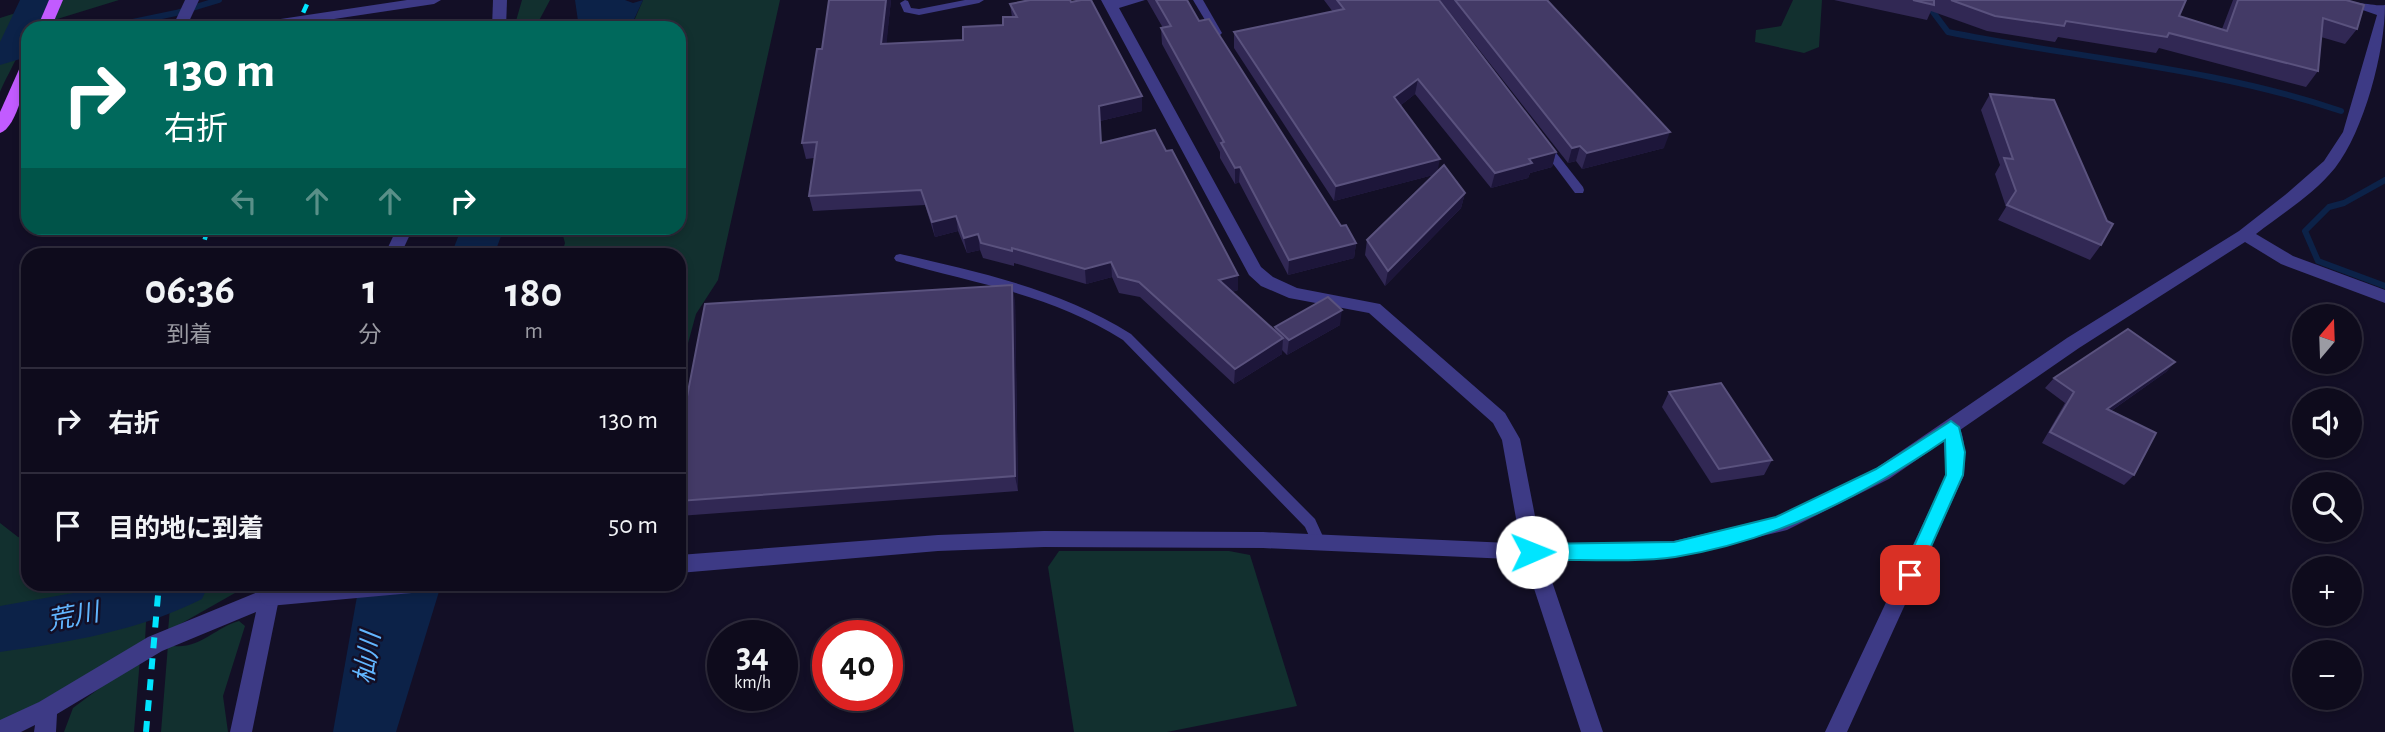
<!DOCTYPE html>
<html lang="ja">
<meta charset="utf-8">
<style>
body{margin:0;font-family:"Alegreya Sans","Noto Sans JP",sans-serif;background:#1c1929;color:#f1f3f6;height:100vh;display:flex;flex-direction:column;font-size:26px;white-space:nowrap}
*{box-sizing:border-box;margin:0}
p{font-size:23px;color:#9b9ba3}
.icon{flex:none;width:38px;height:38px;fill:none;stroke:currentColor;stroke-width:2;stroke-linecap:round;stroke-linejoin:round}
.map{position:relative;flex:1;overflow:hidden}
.details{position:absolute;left:21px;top:248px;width:665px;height:343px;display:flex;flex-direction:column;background:#0e0b1c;border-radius:21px;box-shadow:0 4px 10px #0003,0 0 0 2px #2e2b3b}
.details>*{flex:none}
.hud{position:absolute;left:21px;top:21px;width:665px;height:214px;border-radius:21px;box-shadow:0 4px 10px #0003,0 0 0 2px #2e2b3b;background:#00695c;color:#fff;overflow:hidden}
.needle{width:46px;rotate:19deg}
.controls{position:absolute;left:2292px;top:304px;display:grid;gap:14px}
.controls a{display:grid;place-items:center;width:70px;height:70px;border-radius:50%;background:#0e0b1c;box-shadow:0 4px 10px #0003,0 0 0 2px #2e2b3b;font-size:35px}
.speed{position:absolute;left:707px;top:620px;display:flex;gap:14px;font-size:35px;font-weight:700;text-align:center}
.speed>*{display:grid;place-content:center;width:91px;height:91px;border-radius:50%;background:#0e0b1c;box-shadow:0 4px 10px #0003,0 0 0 2px #2e2b3b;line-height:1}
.speed small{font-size:18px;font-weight:400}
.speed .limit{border:10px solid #d22;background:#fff;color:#111}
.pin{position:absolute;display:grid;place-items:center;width:60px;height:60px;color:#fff;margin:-30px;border-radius:14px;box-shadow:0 4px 10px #0006}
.me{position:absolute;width:77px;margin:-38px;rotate:89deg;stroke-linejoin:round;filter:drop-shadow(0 0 5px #0008)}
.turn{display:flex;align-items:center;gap:24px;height:147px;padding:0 28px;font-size:32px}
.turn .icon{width:91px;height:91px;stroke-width:2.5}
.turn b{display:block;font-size:49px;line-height:60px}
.lanes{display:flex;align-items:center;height:66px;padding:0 28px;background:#0003;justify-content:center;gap:35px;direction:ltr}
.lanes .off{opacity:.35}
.eta{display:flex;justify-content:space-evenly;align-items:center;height:119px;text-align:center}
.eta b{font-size:42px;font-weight:600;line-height:49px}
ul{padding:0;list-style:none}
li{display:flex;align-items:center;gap:21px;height:105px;padding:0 28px;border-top:2px solid #2e2b3b}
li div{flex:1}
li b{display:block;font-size:26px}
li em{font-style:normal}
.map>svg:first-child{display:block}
</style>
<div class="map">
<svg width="2385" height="732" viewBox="0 0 2385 732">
<rect width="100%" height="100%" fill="#130f26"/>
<!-- green -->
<g fill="#12302f">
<path d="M57 0H119L28 28C28 40 6 77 0 92V18Z"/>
<polygon points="522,0 550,0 535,28 514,28"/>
<polygon points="643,0 780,0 718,280 696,314 679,376 679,256 561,256 565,243 561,228 679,228 679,28 631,28"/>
<polygon points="1793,0 1822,0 1819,47 1804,53 1755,42 1756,30 1781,26"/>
<polygon points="0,523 18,537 28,538 28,584 148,585 145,641 0,725"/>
<polygon points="1059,551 1229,551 1250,555 1297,706 1167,732 1074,732 1048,567"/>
<polygon points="172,585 249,585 168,631"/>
<path d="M239 621 245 626 223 696 228 732H161L168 645C197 652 214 628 239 621Z"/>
<polygon points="140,658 134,732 64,732 73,708"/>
</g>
<!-- water -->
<g fill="#0c2248">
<polygon points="625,0 633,3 643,0 630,28 579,28 575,0"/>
<polygon points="467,228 504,228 494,255 451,255 460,232"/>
<polygon points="359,585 441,585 396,732 333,732"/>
</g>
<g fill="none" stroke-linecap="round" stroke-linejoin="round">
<!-- stream -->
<g stroke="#0c2248" stroke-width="6">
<path d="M1924 0 1948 32C2081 59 2211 67 2341 111"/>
<polyline points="104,28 176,13 219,0"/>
<polyline points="15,49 28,45"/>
<polyline points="2385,180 2344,203 2329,207 2305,231 2318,261 2385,286"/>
</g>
<!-- river -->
<g fill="#0c2248" fill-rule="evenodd">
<polygon points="20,0 54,0 42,28 28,28 27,57 0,65 0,42"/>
<path d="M124 584H209L202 599C138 631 70 642 0 652V606Z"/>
</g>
<!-- service -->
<g fill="#3d3a85" fill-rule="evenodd">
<polygon points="905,0 908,1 911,8 919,9 965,0 984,0 979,3 919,15 904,12 900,3"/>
<polygon points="1193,0 1203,0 1222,33 1220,35 1214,35"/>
<polygon points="1546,144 1550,145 1583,187 1584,190 1583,193 1575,193 1542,149 1541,147 1542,145"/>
<path d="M900 254C980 272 1061 290 1131 334L1315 519 1326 543 1324 547 1319 549 1314 547 1305 527 1123 340C1050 294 977 284 896 261L894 258 896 255Z"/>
</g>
<!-- minor -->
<g fill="#3d3a85" fill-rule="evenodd">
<polygon points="185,0 199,0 186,28 172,28"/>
<polygon points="407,0 441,0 434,4 274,28 240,28 247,24"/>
<polygon points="493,0 507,0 506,28 492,28"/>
<polygon points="1101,0 1145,0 1119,8 1261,267 1273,277 1297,288 1380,304 1505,413 1520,439 1542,552 1603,732 1581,732 1522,552 1502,440 1493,423 1369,313 1289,298 1261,286 1249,275"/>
<polygon points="397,228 413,228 400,256 384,256"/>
<path d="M1951 420 1957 422C1966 438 1965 457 1964 475L1847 732H1825L1946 475C1946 463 1941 429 1945 422Z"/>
<polygon points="262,584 282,584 252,732 230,732 256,612 162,651 57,714 56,732 34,732 35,725 21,732 0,732 0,720 39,702 148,637 260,591"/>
</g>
<!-- tertiary -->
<g fill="#3d3a85" fill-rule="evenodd">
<path d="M2334 0C2347 0 2378 7 2385 5 2385 51 2364 131 2335 168 2314 194 2282 214 2256 234L2293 256 2385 290V303L2281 264 2245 242 2079 348 1889 479 1787 530 1674 557 1532 560 1263 548 1044 547 938 551 679 573V555L938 535 1044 531 1263 532 1532 544 1674 541 1776 517 1875 469 2067 338 2239 231 2285 195 2324 161 2343 132 2377 15Z"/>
<polygon points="310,584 422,584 419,590 412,593 269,606 262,603 259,597 262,591"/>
</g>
<!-- primary -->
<g fill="#c25bff" fill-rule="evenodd">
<polygon points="49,0 63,0 51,28 37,28"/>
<path d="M28 61C28 77 17 128 0 133V112L21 65Z"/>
</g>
<!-- rail-far1 -->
<g stroke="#00e5ff" stroke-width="4.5" stroke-dasharray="9 8" stroke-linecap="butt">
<polyline points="296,28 309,0"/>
<polyline points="200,256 208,228"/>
</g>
<!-- rail -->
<polyline stroke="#00e5ff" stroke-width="6" stroke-dasharray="11 10" stroke-linecap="butt" points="146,732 159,584"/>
</g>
<!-- wall -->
<g fill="#312854">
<polygon points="829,0 891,0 886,44 963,40 1003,25 1012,17 1010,4 1026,0 1070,0 1142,96 1142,111 1100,121 1101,143 1238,290 1232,292 1274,330 1275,327 1340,325 1287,355 1282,350 1282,354 1234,384 1140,297 1119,293 1112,277 1086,284 1014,263 1014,266 983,258 980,250 967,253 958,231 935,237 925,205 813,211 809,196 814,158 806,159 802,143 822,49"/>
<polygon points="1147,0 1187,0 1199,21 1341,226 1356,243 1354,258 1288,275 1239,182 1235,184 1220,158 1220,152 1162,44 1161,28 1163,28"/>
<polygon points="1324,0 1439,0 1556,152 1552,167 1530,173 1528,178 1491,188 1415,94 1401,105 1437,171 1465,193 1461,208 1385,286 1365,255 1367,240 1433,175 1334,201 1234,48 1234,32 1333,12"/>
<polygon points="1440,0 1547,0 1664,148 1582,169 1576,161 1568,163"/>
<polygon points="1834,0 2186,0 2179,16 2222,29 2233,0 2346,0 2357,29 2345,44 2321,37 2318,71 2306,87 2159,48 2156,53 2058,37 2055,42 1987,31 1931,11 1927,20"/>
<polygon points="1990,94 2101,245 2090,260 1998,220 2006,207 1995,174 2000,165 1981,110"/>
<polygon points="1015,300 1018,491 679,516 679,438"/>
<polygon points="2175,362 2166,372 2111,411 2134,475 2124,485 2042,443 2065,403 2045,388 2054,378"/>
<polygon points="1669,392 1772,460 1764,475 1711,483 1662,407"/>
</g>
<!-- shaded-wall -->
<g fill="#1d163a">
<polygon points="886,0 891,0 885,59 881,44"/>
<polygon points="1418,79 1415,94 1392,112 1394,97"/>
<polygon points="1142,96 1142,111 1100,121 1099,106"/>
<polygon points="1670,132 1664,148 1582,169 1587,153"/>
<polygon points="1580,146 1576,161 1568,163 1572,148"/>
<polygon points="1556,152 1552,167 1530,173 1528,178 1491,188 1495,173 1529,159"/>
<polygon points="1440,159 1437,174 1334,201 1336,186"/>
<polygon points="1240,167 1239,182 1235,184 1235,168"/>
<polygon points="1465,193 1461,208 1385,286 1388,271"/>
<polygon points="956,216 958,231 935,237 932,222"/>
<polygon points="978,234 980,250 967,253 964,238"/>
<polygon points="1356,243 1354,258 1288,275 1289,260"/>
<polygon points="1111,262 1112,277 1086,284 1085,269"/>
<polygon points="1238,275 1238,290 1219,296 1219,280"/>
<polygon points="1012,285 1015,300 1018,491 1015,476"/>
<polygon points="1342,310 1340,325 1287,355 1289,340"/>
<polygon points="1283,338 1282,354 1234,384 1235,369"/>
<polygon points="2175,362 2166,372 2098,420 2107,409"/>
</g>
<!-- building -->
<g fill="#433a66" stroke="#5a527e" stroke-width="2">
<polygon points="829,0 886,0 881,44 963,40 963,27 1003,25 1003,17 1017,17 1010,4 1030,0 1070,0 1071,2 1081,0 1091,0 1142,96 1099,106 1101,143 1155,130 1166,151 1172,150 1238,275 1219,280 1283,338 1235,369 1139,282 1118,277 1111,262 1085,269 1012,248 1012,251 981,243 978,234 964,238 956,216 932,222 921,190 809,196 817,142 802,143 817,49 822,49"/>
<polygon points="1156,0 1187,0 1199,21 1209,19 1341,226 1346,225 1356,243 1289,260 1240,167 1235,168 1221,143 1224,142 1161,28 1171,26"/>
<polygon points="1337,0 1439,0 1556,152 1529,159 1532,163 1495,173 1418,79 1394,97 1440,159 1336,186 1234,32 1344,9"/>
<polygon points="1455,0 1547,0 1670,132 1587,153 1580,146 1572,148"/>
<polygon points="1913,0 1934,0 1934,5"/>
<polygon points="1951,0 2186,0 2179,16 2227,31 2238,0 2346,0 2364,5 2357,29 2323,18 2318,71 2169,33 2167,37 2066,21 2064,26 1995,16"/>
<polygon points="1990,94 2054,100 2107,221 2113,224 2101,245 2007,205 2016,191 2004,158 2013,159"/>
<polygon points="1444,165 1465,193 1388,271 1367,240"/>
<polygon points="1012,285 1015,476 679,501 679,438 705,304"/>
<polygon points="1328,297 1342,310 1289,340 1275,327"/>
<polygon points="2128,329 2175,362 2107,409 2156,433 2134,475 2050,432 2074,392 2054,378"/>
<polygon points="1721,383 1772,460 1719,469 1669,392"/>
</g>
<!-- route -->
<path fill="#00e5ff" stroke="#0095a6" stroke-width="2" d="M1951 421 1959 427 1965 452 1963 475 1916 580H1903L1901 575 1946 475 1945 440C1863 496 1775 541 1675 557 1632 563 1576 559 1532 560L1523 552 1532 544 1674 542 1776 517 1876 469Z"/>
<g text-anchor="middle" stroke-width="5" stroke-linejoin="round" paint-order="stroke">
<!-- water labels -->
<g font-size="26" font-style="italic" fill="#62b6ff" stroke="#130f26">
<text transform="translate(73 616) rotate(-11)" y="9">荒川</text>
<text transform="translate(367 658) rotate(-82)" y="9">杣川</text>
</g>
</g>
</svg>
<div class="controls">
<a><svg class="needle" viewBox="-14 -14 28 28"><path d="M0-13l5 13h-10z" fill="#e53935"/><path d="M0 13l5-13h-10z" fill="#9b9ba3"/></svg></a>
<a><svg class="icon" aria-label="sound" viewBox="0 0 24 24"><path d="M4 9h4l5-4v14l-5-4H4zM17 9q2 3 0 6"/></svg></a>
<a><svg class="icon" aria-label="search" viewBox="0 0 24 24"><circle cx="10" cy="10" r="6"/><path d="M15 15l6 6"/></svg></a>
<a>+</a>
<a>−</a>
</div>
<div class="speed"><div>34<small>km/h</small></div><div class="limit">40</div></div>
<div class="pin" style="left:1910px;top:575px;background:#d93025"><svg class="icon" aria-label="arrive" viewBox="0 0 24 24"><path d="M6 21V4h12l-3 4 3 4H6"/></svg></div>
<svg class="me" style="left:1532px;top:552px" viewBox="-20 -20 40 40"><circle r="19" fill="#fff"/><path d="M0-13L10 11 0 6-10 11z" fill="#00e5ff"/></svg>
<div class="hud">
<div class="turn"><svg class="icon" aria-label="right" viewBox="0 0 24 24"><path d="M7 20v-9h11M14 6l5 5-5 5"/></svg><div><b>130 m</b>右折</div></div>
<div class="lanes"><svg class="icon off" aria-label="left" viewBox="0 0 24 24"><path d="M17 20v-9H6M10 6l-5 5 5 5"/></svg><svg class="icon off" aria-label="ahead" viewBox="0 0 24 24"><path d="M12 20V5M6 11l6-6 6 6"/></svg><svg class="icon off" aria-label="ahead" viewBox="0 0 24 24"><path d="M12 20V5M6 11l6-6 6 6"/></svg><svg class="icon" aria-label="right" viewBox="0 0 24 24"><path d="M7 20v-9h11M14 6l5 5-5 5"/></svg></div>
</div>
<section class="details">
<div class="eta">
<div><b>06:36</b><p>到着</p></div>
<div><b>1</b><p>分</p></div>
<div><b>180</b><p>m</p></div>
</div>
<ul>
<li><svg class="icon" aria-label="right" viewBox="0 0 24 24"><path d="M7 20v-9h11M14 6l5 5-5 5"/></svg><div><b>右折</b></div><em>130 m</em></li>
<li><svg class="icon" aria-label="arrive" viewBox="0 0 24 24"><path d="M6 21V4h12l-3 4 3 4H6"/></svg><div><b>目的地に到着</b></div><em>50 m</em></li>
</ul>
</section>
</div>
